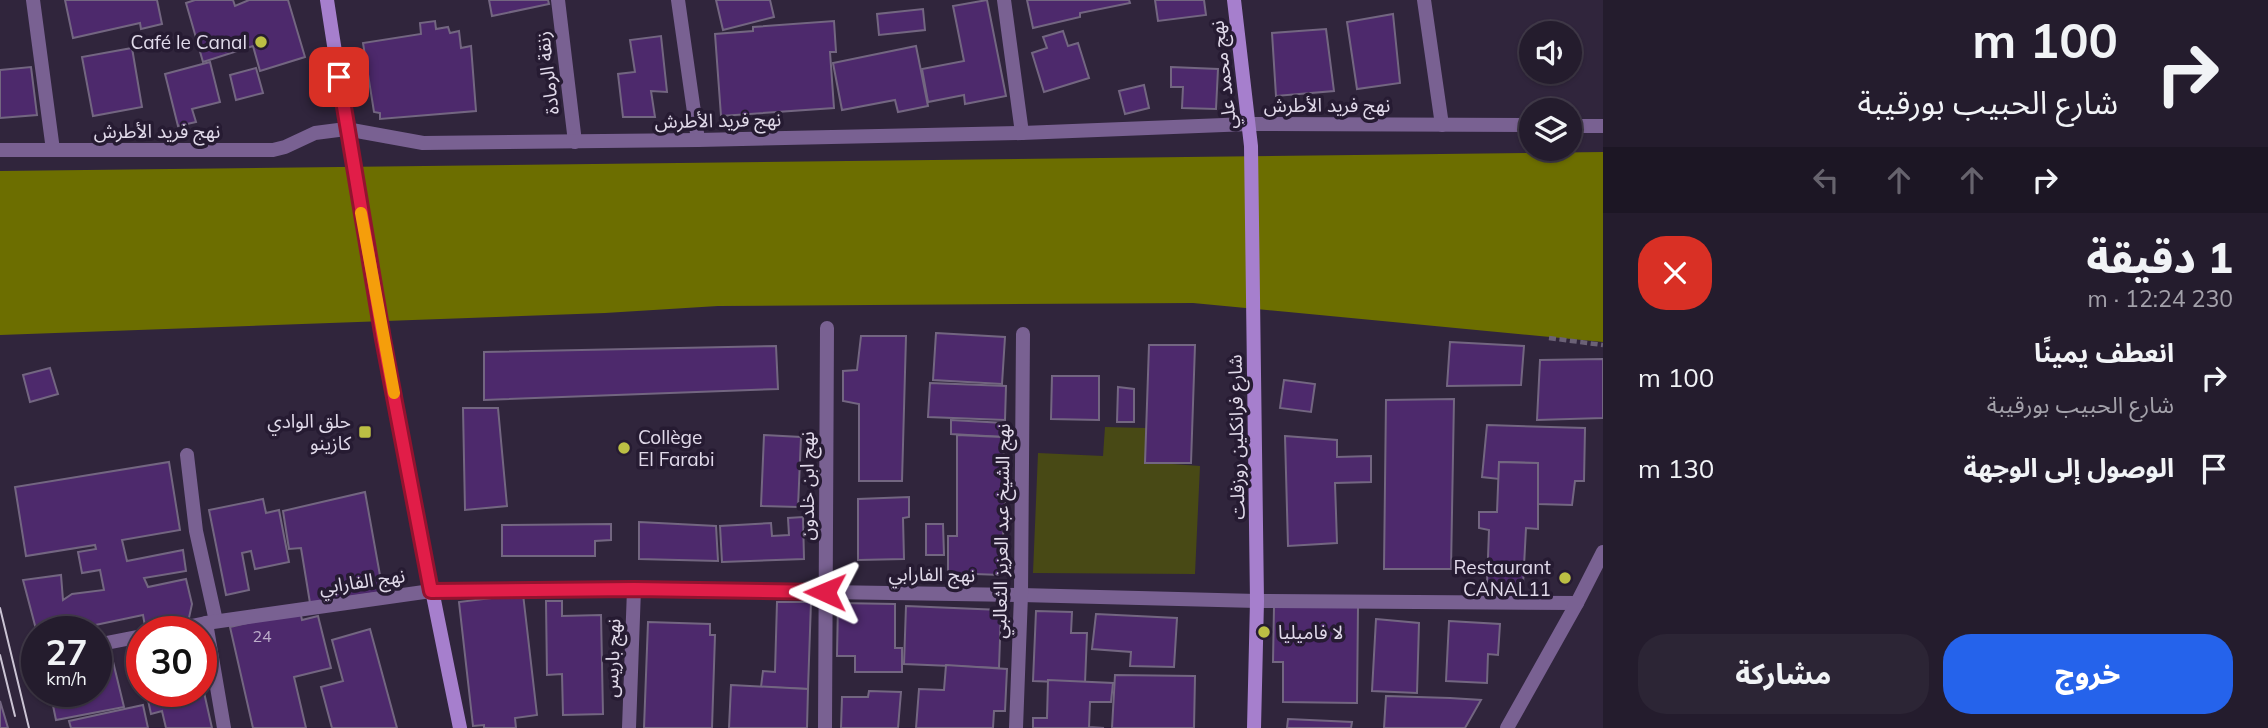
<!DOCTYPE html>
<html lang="ar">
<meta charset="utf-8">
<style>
body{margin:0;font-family:Mulish,"Noto Sans Arabic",sans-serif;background:#2c2535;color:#f1f3f6;direction:rtl;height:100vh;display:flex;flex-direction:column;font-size:26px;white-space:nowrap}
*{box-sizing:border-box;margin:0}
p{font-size:23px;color:#a3a1aa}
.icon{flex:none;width:38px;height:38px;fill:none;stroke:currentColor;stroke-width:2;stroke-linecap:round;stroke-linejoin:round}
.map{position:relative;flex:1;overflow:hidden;direction:ltr}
.details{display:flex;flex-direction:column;background:#241c2d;width:665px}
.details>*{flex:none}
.top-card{background:#241c2d;color:#f1f3f6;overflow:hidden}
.controls{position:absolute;left:1519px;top:21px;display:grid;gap:14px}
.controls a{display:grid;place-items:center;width:63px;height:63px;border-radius:50%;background:#241c2d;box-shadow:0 2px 5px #0004,0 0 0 2px #413a49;font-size:35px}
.speed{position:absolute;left:21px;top:616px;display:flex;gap:14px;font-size:35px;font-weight:700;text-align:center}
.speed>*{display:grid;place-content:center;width:91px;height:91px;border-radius:50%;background:#241c2d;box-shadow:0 2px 5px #0004,0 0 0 2px #413a49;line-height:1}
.speed small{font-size:18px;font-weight:400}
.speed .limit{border:10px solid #d22;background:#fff;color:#111}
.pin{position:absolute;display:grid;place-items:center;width:60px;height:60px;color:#fff;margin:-30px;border-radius:14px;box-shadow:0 4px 10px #0006}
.me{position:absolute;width:77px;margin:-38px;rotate:271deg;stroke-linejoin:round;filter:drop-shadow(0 0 5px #0008)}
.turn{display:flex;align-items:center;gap:24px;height:147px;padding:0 35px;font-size:32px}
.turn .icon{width:91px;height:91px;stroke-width:2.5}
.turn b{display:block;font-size:49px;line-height:60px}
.lanes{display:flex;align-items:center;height:66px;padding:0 35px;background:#0003;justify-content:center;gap:35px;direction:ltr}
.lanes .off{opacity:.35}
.round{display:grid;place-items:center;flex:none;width:74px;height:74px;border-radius:28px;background:#2c2535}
.headline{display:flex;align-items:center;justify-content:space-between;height:119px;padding:0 35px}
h1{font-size:42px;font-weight:800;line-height:52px}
.primary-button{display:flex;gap:14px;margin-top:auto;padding:14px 35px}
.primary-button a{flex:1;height:80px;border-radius:28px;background:#2563eb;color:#fff;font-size:28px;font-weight:800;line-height:80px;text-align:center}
.primary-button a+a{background:#2c2535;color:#f1f3f6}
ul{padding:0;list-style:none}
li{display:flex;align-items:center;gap:21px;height:91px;padding:0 35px}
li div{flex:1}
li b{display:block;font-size:26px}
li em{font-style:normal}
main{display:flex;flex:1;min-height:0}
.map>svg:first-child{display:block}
</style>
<main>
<section class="details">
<div class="top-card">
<div class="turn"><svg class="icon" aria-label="right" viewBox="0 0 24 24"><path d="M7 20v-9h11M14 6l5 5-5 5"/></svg><div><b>100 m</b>شارع الحبيب بورقيبة</div></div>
<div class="lanes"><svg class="icon off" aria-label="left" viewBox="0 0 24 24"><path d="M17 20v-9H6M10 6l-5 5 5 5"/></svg><svg class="icon off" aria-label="ahead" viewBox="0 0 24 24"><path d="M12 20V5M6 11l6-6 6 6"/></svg><svg class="icon off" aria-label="ahead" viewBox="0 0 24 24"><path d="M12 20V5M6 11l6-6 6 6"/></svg><svg class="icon" aria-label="right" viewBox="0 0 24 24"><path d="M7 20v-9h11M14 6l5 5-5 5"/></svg></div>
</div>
<div class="headline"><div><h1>1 دقيقة</h1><p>230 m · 12:24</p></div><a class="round" style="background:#d93025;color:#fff"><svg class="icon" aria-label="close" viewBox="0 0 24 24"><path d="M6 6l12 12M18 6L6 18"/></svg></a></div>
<ul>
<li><svg class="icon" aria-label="right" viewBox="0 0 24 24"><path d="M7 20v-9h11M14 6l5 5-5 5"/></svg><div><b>انعطف يمينًا</b><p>شارع الحبيب بورقيبة</p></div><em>100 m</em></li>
<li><svg class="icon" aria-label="arrive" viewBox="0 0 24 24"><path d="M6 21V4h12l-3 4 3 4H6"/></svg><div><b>الوصول إلى الوجهة</b></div><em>130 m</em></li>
</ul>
<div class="primary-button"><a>خروج</a><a>مشاركة</a></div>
</section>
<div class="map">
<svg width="1603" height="728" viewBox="0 0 1603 728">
<rect width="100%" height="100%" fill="#30253c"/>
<!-- green -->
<polygon fill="#484915" points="1105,427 1146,428 1145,462 1200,466 1195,574 1033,573 1038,453 1103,456"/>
<!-- water -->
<polygon fill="#6c6e00" points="1603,152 1603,342 1193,303 718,306 605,313 0,335 0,171"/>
<!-- building -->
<g fill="#4d296c" stroke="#736681" stroke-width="2">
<polygon points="65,0 157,0 162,24 141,29 140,23 73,38"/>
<polygon points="195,0 233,0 235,6 249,0 288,0 305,57 260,71 253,46 203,62 186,3"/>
<polygon points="489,0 548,0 549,4 492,16"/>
<polygon points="716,0 770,0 774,17 723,30"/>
<polygon points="987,0 1006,96 965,104 964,95 928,102 922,69 964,61 953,6"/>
<polygon points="1027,0 1129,0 1130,3 1080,13 1080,17 1033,28"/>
<polygon points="1155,0 1204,0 1206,15 1158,21"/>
<polygon points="923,9 925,30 879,35 877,14"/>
<polygon points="1393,14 1400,83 1357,89 1347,22"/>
<polygon points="435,21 436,29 448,27 450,33 459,31 461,48 471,46 476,111 380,119 380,113 374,112 363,43 421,34 420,23"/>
<polygon points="834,21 836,52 830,52 834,108 721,116 715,34 753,31 753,27"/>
<polygon points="1326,29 1334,91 1276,96 1272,33"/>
<polygon points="1063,31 1068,46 1078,43 1089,78 1044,92 1032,53 1047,48 1043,37"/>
<polygon points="661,36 667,92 651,91 655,117 623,117 618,74 635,72 630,40"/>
<polygon points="916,46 928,106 898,112 895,100 842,110 833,63"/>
<polygon points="132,48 142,107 93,116 82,57"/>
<polygon points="210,62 220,102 192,109 196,122 178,126 165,74"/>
<polygon points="31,67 37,115 0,118 0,70"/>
<polygon points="1171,67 1218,69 1216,109 1182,108 1183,87 1171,87"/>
<polygon points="256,68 263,93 236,100 230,75"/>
<polygon points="1144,85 1149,108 1125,114 1119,91"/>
<polygon points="936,333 1005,337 1002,384 933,380"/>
<polygon points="861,336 906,336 902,481 859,481 859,404 843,401 843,371 857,370"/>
<polygon points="1450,342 1524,346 1521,385 1447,386"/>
<polygon points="1149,345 1195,345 1191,463 1145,463"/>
<polygon points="776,346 778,389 484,400 484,352"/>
<polygon points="1603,359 1603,418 1537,420 1540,360"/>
<polygon points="50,368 58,394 30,402 23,375"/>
<polygon points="1052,376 1099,376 1099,420 1051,419"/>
<polygon points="1284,380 1315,384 1311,412 1280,408"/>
<polygon points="930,383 1006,386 1005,420 928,417"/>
<polygon points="1118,387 1134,389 1134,422 1117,422"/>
<polygon points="1454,399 1451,569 1384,569 1386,400"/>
<polygon points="463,408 498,408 507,506 465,510"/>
<polygon points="951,420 1004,423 1003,437 951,434"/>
<polygon points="1487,425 1585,428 1584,481 1575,481 1572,505 1538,504 1538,463 1499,462 1499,479 1482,477"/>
<polygon points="764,435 801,437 798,507 761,506"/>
<polygon points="957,435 1003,437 1005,500 1001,575 948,573 948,536 957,536"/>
<polygon points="1285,436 1337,440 1337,457 1371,456 1371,482 1335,483 1337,543 1288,546"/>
<polygon points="169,462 180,530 122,540 127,561 183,550 186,571 144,578 148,587 186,579 192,604 189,618 145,626 143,615 62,632 37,633 23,580 61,575 63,600 72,594 104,590 100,570 82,573 78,552 96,549 95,545 26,556 15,487"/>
<polygon points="1499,462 1538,463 1538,529 1526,528 1523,585 1487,584 1489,530 1479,528 1479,512 1497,512"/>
<polygon points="365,492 383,592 310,603 301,548 289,549 283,511"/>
<polygon points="909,497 909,517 903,518 904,559 858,560 858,499"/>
<polygon points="263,499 266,513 279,510 289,562 255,569 251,551 242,553 249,590 226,595 209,510"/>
<polygon points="803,517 804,559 722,562 720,526 771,523 772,536 789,535 788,518"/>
<polygon points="639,522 716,526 718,561 639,559"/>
<polygon points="611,524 611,540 595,541 595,556 502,556 502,525"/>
<polygon points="926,524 943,524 944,555 926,555"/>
<polygon points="523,594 537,715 515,718 516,728 484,728 484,725 473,726 459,602"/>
<polygon points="546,601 562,601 562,616 601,615 603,714 563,715 562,674 547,675"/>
<polygon points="777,602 811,602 808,689 761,687 763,671 775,672"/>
<polygon points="838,603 895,604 895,648 902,648 902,672 855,672 855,656 837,656"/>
<polygon points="906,606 1001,610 999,668 904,664"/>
<polygon points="1274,607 1358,607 1357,703 1283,702 1283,662 1273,662"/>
<polygon points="300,611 302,620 318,616 331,668 294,677 306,728 253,728 230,627"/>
<polygon points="1036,611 1072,612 1071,633 1087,633 1085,683 1033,681"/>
<polygon points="1096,614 1177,618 1174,667 1130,666 1131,652 1092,649"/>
<polygon points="1376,619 1419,623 1417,693 1372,691"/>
<polygon points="1449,621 1500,624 1498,655 1488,654 1487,683 1446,681"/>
<polygon points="648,622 710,624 710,635 715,635 712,728 644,728"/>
<polygon points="370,629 397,728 332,728 321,687 343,681 332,640"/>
<polygon points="109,645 124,707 56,720 50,691 96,691 96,648"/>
<polygon points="946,665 1007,669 1005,711 994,711 993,728 916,728 919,689 944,690"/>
<polygon points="1115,675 1195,676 1194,728 1112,728"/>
<polygon points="201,679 212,728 166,728 162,711 151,714 146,691 201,691"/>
<polygon points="1048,680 1113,683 1111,702 1090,702 1089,727 1104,728 1033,728 1033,718 1047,718"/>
<polygon points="731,685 808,689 807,728 729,728"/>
<polygon points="869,691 901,692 898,728 841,728 842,697 868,697"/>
<polygon points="1386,696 1450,698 1481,700 1465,728 1384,728"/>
<polygon points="0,701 8,728 0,728"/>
<polygon points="143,705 148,728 71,728 69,721"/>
<polygon points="1288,719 1352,722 1351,728 1287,728"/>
</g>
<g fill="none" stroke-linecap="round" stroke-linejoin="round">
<!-- path -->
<polyline stroke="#6b6176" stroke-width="4.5" stroke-dasharray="7 3.5" stroke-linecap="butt" points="1549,338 1603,345"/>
<!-- street -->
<g stroke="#796192" stroke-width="14">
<polyline points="33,0 53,150"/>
<polyline points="558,0 575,142"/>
<polyline points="678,0 698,140"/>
<polyline points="1004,0 1022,133"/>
<polyline points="1424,0 1442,125"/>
<polyline points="1570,126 1603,126"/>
<polyline points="0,150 273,150 285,147 315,133 346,129 423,143 698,140 1022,133 1249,124 1531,125"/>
<polyline points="187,455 196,531 216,621"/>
<polyline points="206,623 224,728"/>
<polyline points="162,632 206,623 431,591 634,589 1021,595 1257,601 1577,603"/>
<polyline points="96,645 142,636"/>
<polyline points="629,728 634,589"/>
<polyline points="825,728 827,328"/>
<polyline points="1016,728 1021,595 1023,334"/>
<polyline points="1507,728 1577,603 1603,552"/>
</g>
<!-- secondary -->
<g stroke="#a67fcd" stroke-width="14">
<path d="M327 0C364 244 410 486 460 728"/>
<polyline points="1234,0 1251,146 1257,601 1254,728"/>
</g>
<!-- tram -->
<g stroke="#cbc4d4" stroke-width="2">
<polyline points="0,608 29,728"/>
<polyline points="0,655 15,716"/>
</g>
</g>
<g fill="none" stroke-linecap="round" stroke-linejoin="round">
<defs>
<polyline id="route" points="339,77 383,339 431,591 634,589 825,592"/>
</defs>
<!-- route casing -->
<use href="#route" stroke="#92132f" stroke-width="18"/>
<!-- route -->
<use href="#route" stroke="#e11d48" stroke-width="12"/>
<!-- slow -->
<polyline stroke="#f59e0b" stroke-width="12" points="361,213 394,393"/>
</g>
<!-- markers -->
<g fill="#bcbf44" stroke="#261b32" stroke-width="2.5">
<circle cx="261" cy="42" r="7"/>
<rect x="358" y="425" width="14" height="14" rx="3.5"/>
<circle cx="624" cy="448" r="7"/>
<circle cx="1565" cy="578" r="7"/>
<circle cx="1264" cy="632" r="7"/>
</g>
<g text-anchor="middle" stroke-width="7" stroke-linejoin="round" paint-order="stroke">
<!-- number labels -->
<g font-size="16" fill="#bcaeca">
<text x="262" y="642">24</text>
</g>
<!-- poi labels -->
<g font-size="19" fill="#e1daea" stroke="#261b32" text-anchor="end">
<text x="247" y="49">Café le Canal</text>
<text x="351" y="428">حلق الوادي<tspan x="351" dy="22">كازينو</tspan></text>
<text x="638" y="444" text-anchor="start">Collège<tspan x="638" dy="22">El Farabi</tspan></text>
<text x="1551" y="574">Restaurant<tspan x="1551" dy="22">CANAL11</tspan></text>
<text x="1278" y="639" text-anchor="start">لا فاميليا</text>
</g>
<!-- street labels -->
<g font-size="19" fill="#e1daea" stroke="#261b32">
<text transform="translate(547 73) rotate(-97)" y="7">زنقة الرمادة</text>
<text transform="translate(1223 75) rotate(-97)" y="7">نهج محمد علي</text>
<text x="1327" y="112">نهج فريد الأطرش</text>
<text transform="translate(718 120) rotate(-1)" y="7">نهج فريد الأطرش</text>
<text x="157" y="138">نهج فريد الأطرش</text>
<text transform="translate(1236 437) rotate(-91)" y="7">شارع فرانكلين روزفلت</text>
<text transform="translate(807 486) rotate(-90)" y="7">نهج ابن خلدون</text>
<text transform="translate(1001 531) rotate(-89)" y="7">نهج الشيخ عبد العزيز الثعالبي</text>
<text transform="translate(932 574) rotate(1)" y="7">نهج الفارابي</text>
<text transform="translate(362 581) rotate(-8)" y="7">نهج الفارابي</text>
<text transform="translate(612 658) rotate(-88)" y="7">نهج باريس</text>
</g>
</g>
</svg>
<div class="controls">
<a><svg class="icon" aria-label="sound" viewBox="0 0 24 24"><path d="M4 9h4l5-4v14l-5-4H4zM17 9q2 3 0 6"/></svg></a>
<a><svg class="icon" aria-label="layers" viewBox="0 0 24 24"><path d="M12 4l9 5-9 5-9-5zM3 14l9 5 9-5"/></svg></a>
</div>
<div class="speed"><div>27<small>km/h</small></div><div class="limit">30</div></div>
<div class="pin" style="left:339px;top:77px;background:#d93025"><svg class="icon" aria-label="arrive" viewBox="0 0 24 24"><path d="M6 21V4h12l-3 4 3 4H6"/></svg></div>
<svg class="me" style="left:825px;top:592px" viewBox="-20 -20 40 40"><path d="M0-17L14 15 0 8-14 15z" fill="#e11d48" stroke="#fff" stroke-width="4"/></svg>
</div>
</main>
